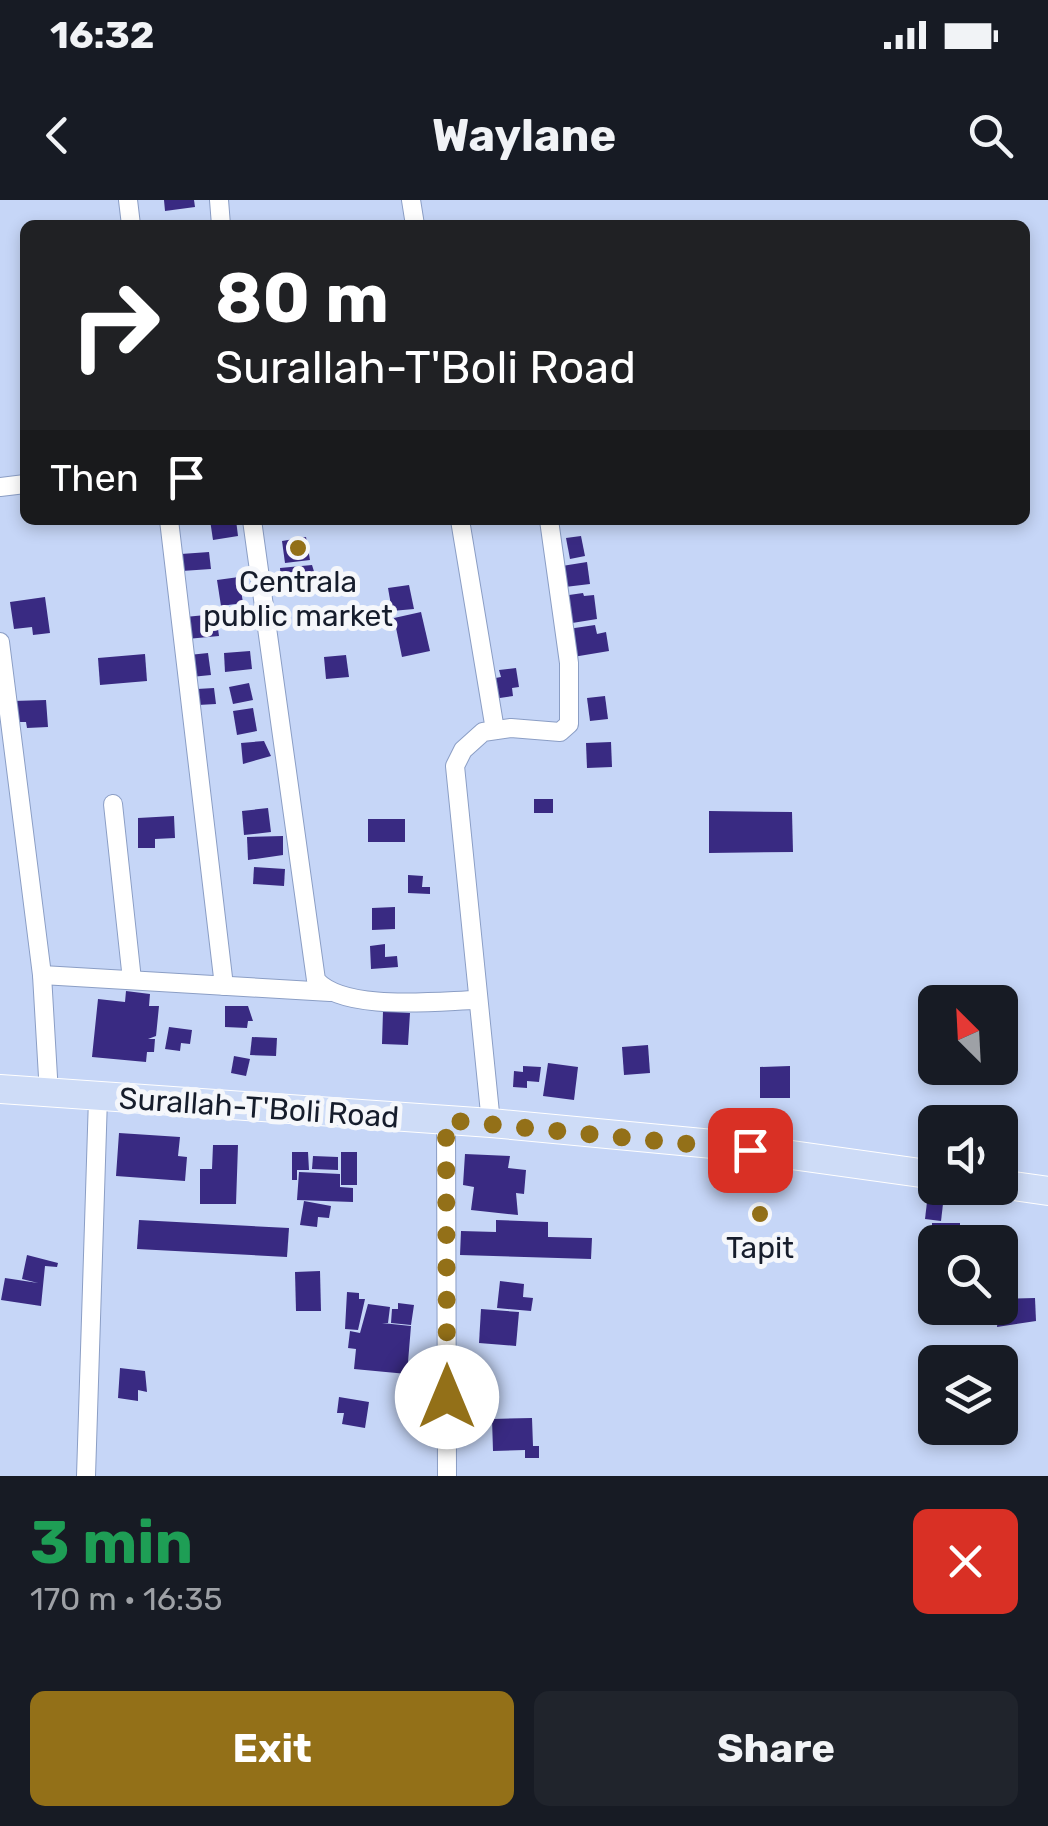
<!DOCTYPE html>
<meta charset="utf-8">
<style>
body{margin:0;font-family:Rubik,sans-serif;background:#20242c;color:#f1f3f6;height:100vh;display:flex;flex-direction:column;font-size:38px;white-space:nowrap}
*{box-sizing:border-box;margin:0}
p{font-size:32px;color:#9ea1a6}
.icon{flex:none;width:55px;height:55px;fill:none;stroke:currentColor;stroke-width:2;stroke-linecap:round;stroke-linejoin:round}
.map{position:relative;height:1276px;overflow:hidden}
.details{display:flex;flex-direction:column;background:#171b24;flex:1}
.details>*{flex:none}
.banner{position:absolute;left:20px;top:20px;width:1010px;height:305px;border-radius:15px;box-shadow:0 5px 15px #0003;background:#202124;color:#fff;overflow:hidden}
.needle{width:65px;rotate:336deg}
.buttons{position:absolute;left:918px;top:785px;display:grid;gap:20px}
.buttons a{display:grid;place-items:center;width:100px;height:100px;border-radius:15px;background:#171b24;box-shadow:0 5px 15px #0003;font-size:50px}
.pin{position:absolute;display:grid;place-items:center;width:85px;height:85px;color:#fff;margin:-42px;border-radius:20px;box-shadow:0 5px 15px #0006}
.me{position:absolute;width:110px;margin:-55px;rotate:0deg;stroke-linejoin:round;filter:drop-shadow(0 0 8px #0008)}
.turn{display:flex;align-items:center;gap:35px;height:210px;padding:0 30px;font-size:45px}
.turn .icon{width:130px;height:130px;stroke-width:2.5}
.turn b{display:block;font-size:70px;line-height:85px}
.then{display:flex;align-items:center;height:95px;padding:0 30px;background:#0003;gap:20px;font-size:38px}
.round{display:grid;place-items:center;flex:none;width:105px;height:105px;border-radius:15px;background:#20242c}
.overview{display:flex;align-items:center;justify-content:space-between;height:170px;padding:0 30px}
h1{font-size:60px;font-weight:700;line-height:75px;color:#1e9e55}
.cta{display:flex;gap:20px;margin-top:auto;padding:20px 30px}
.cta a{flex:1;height:115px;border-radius:15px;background:#937018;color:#fff;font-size:40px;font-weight:700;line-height:115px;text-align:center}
.cta a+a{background:#20242c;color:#f1f3f6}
.status{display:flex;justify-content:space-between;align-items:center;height:70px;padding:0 50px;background:#171b24;direction:ltr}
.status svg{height:28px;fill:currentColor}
header{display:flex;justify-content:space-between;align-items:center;height:130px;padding:0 30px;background:#171b24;font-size:45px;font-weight:700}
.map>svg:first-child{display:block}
</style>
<div class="status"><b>16:32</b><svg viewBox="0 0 49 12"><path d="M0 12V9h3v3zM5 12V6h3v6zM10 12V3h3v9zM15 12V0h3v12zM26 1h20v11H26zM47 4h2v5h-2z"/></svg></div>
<header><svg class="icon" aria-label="back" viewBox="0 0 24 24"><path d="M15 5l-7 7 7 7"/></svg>Waylane<svg class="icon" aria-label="search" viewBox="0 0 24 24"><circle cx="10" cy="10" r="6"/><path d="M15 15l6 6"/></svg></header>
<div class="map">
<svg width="1048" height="1276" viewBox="0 0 1048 1276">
<rect width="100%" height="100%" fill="#c6d6f7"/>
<!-- building -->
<g fill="#392a82">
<polygon points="164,0 194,0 195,7 165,11"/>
<polygon points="210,320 236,320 238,336 213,340"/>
<polygon points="581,336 585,356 570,359 566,338"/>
<polygon points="306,337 310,360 285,363 282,341"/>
<polygon points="209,352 211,369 182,371 181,354"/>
<polygon points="587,362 590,384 565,387 562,366"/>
<polygon points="312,365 317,381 314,390 282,393 280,368"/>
<polygon points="239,377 243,403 221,406 217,380"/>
<polygon points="409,385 414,409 392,411 388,388"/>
<polygon points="583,393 584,396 594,395 597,419 566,424 562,396"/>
<polygon points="45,397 50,433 33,435 32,427 14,429 10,402"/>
<polygon points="421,412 430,451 402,457 394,418"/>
<polygon points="216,414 219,436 187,439 185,417"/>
<polygon points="595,425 597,434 606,432 609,451 573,457 568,429"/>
<polygon points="250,451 252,469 225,472 224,453"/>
<polygon points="208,453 211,475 191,477 189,455"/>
<polygon points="145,454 147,481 100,485 98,458"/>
<polygon points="346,455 349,477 326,479 324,457"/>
<polygon points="516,468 519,487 512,488 513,496 493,499 490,479 501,477 499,470"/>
<polygon points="249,483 253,500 233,504 229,487"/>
<polygon points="214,488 216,504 198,505 197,489"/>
<polygon points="605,496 608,519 590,521 587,498"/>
<polygon points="46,500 48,527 27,528 26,522 14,522 13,501"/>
<polygon points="253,508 257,531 237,535 233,511"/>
<polygon points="264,541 271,556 243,564 241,543"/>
<polygon points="611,542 612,567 587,568 586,543"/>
<rect x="534" y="599" width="19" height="14"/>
<polygon points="268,608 271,632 244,635 242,611"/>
<polygon points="709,611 792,612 793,652 709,653"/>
<polygon points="174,616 175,638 155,639 155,648 138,648 138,618"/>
<rect x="368" y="619" width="37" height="23"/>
<polygon points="283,636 283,655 248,660 247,637"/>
<polygon points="254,667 285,669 284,686 253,684"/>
<polygon points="408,675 423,676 422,687 430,687 430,694 408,693"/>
<polygon points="395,707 395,729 372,730 372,708"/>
<polygon points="385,744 385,757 397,756 398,767 371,769 370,746"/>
<polygon points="126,791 150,794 149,806 159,806 156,836 148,839 155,839 154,852 147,852 146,862 92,857 98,799 125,802"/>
<polygon points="225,806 248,806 253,821 248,821 247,828 225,827"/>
<polygon points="383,811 410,813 408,845 382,844"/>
<polygon points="169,827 192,830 190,844 181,843 180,851 165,849"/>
<polygon points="252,837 277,838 276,856 250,855"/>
<polygon points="648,845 650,873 624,875 622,847"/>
<polygon points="234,856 250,859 246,876 231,873"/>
<polygon points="548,863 578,867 574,900 543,896"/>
<polygon points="523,866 541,867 539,882 527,881 527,888 513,887 514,871 523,872"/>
<polygon points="790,866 790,898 760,898 760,867"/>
<polygon points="119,933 180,937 178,956 187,957 185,981 116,976"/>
<polygon points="213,945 238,945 236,1004 200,1004 200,969 212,969"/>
<polygon points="292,952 308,952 309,970 297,970 297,980 292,980"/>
<rect x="341" y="952" width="16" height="33"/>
<polygon points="465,954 510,956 508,968 526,970 524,994 516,993 518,1015 471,1010 474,987 463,985"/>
<polygon points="313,956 338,957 338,970 312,969"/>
<polygon points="299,972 340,974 340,987 353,988 353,1002 297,1000"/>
<polygon points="304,1001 331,1006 329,1018 318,1017 317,1027 300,1025"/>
<polygon points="927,1002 943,1004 941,1021 925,1019"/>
<polygon points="139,1020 289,1028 287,1057 137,1049"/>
<polygon points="496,1020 548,1022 548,1037 592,1038 591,1059 460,1055 461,1031 496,1032"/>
<rect x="932" y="1023" width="28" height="19"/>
<polygon points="27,1055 58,1063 57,1067 45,1066 41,1106 1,1100 5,1078 38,1083 22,1079"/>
<polygon points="320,1071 321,1111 296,1111 295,1072"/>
<polygon points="500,1081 524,1084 523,1097 533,1098 531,1111 497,1108"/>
<polygon points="347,1092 359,1093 359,1099 365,1099 358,1130 345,1129"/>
<polygon points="1035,1098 1036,1121 997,1127 1000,1099"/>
<polygon points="398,1103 414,1105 411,1125 391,1123 392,1109 398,1109"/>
<polygon points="368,1104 390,1107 388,1123 382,1123 411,1126 407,1174 354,1169 356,1149 348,1148 350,1131 360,1133"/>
<polygon points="481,1109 519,1112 516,1146 479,1143"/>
<polygon points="120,1168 145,1171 147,1192 138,1190 138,1201 118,1198"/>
<polygon points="339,1197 369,1202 365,1228 342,1224 344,1213 337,1213"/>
<polygon points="532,1218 533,1246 539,1246 539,1258 525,1258 525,1250 493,1251 492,1219"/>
</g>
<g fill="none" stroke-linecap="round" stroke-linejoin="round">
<defs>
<g id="minor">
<polyline points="128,0 131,25"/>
<polyline points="219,0 221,25"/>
<polyline points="411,0 415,25"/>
<polyline points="0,287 25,284"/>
<polyline points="169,320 224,786"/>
<path d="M252 320 316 780C344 812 436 801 477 800"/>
<polyline points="460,320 495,530"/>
<polyline points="0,442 42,775 49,894"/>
<polyline points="113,604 132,780"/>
<polyline points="42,775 330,792"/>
<polyline points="446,920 447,1276"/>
<polyline points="491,923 455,566 463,550 483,532 511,528 560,532 569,524 569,463 549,320"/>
<polyline points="86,1276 98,898"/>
</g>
<g id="primary">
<polyline points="0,889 491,923 713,944 935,975"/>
<polyline points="1000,984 1048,991"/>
</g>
</defs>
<!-- minor casing -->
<use href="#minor" stroke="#8b9ec5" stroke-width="20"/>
<!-- primary casing -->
<use href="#primary" stroke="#fff" stroke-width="30"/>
<!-- minor -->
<use href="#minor" stroke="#fff" stroke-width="18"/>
<!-- primary -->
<use href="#primary" stroke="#cedcf7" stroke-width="28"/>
</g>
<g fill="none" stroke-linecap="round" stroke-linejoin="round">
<!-- route -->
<polyline stroke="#937018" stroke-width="18" stroke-dasharray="0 32.4" points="447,1197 446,920 750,950"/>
</g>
<!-- markers -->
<g fill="#937018" stroke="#f5f7fb" stroke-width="4">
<circle cx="298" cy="348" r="10"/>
<circle cx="760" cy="1014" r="10"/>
</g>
<g text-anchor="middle" stroke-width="10" stroke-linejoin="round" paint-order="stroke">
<!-- poi labels -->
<g font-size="30" fill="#161d2c" stroke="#f5f7fb">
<text x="298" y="392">Centrala<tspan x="298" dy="34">public market</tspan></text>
<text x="760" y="1058">Tapit</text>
</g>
<!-- street labels -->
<g font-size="30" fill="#161d2c" stroke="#f5f7fb">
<text transform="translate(259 908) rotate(4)" y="10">Surallah-T'Boli Road</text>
</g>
</g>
</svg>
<div class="buttons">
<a><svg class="needle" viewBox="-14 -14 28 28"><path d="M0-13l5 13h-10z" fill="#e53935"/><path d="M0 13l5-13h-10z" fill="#9ea1a6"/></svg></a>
<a><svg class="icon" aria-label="sound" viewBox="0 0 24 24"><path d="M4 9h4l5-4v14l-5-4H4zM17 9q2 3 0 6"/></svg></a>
<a><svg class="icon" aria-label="search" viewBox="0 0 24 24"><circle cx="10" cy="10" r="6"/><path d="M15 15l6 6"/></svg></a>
<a><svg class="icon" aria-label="layers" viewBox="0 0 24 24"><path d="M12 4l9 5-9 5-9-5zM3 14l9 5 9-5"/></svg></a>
</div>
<div class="pin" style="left:750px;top:950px;background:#d93025"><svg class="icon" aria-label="arrive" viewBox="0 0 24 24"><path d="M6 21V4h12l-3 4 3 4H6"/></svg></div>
<svg class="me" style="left:447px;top:1197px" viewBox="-20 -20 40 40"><circle r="19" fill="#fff"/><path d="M0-13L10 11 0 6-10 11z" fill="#937018"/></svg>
<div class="banner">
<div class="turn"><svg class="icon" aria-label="right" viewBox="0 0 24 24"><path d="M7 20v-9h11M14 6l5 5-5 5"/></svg><div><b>80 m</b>Surallah-T'Boli Road</div></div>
<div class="then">Then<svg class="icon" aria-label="arrive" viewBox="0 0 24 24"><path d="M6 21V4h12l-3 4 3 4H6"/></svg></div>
</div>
</div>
<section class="details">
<div class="overview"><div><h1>3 min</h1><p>170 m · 16:35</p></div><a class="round" style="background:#d93025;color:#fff"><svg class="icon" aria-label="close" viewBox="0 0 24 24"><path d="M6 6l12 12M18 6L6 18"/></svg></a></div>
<div class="cta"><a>Exit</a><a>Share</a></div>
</section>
